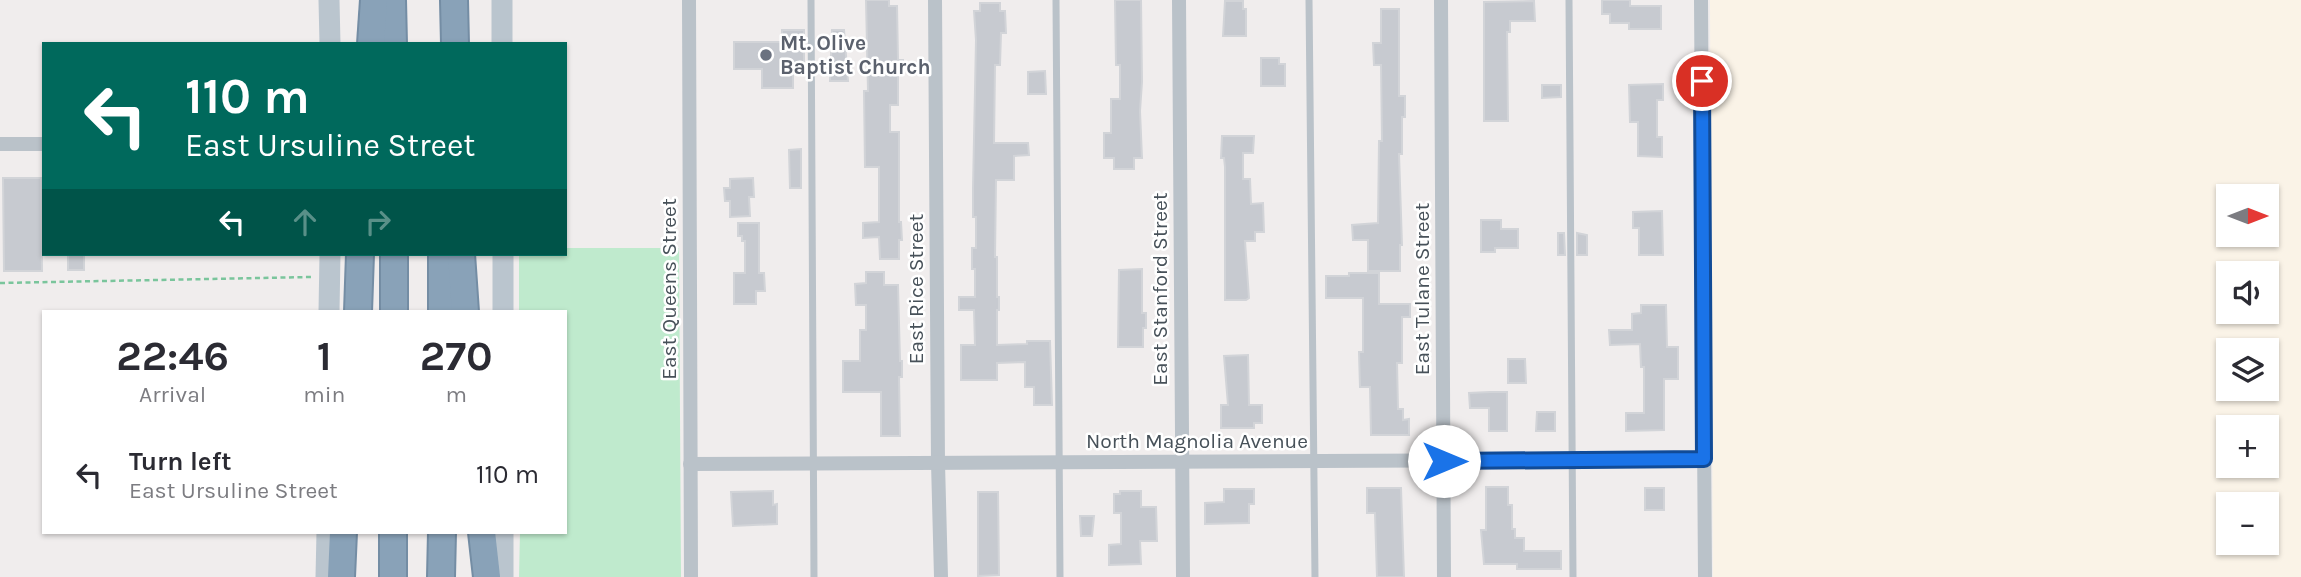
<!DOCTYPE html>
<meta charset="utf-8">
<style>
body{margin:0;font-family:Karla,sans-serif;background:#f2f2f3;color:#2b2b33;height:100vh;display:flex;flex-direction:column;font-size:26px;white-space:nowrap}
*{box-sizing:border-box;margin:0}
p{font-size:23px;color:#7c7c81}
.icon{flex:none;width:38px;height:38px;fill:none;stroke:currentColor;stroke-width:2;stroke-linecap:round;stroke-linejoin:round}
.map{position:relative;flex:1;overflow:hidden}
.panel{position:absolute;left:42px;top:310px;width:525px;height:224px;display:flex;flex-direction:column;background:#fff;border-radius:0px;box-shadow:0 2px 5px #0004}
.panel>*{flex:none}
.top-card{position:absolute;left:42px;top:42px;width:525px;height:214px;border-radius:0px;box-shadow:0 2px 5px #0004;background:#00695c;color:#fff;overflow:hidden}
.needle{width:46px;rotate:90deg}
.controls{position:absolute;left:2216px;top:184px;display:grid;gap:14px}
.controls a{display:grid;place-items:center;width:63px;height:63px;border-radius:0px;background:#fff;box-shadow:0 2px 5px #0004;font-size:35px}
.pin{position:absolute;display:grid;place-items:center;width:60px;height:60px;color:#fff;margin:-30px;border:4px solid #fff;border-radius:50%;box-shadow:0 2px 7px #0007}
.me{position:absolute;width:77px;margin:-38px;rotate:90deg;stroke-linejoin:round;filter:drop-shadow(0 0 5px #0008)}
.turn{display:flex;align-items:center;gap:24px;height:147px;padding:0 28px;font-size:32px}
.turn .icon{width:91px;height:91px;stroke-width:2.5}
.turn b{display:block;font-size:49px;line-height:60px}
.lanes{display:flex;align-items:center;height:66px;padding:0 28px;background:#0003;justify-content:center;gap:35px;direction:ltr}
.lanes .off{opacity:.35}
.eta{display:flex;justify-content:space-evenly;align-items:center;height:119px;text-align:center}
.eta b{font-size:42px;font-weight:700;line-height:49px}
ul{padding:0;list-style:none}
li{display:flex;align-items:center;gap:21px;height:91px;padding:0 28px}
li div{flex:1}
li b{display:block;font-size:26px}
li em{font-style:normal}
.map>svg:first-child{display:block}
</style>
<div class="map">
<svg width="2301" height="577" viewBox="0 0 2301 577">
<rect width="100%" height="100%" fill="#f0eded"/>
<!-- commercial -->
<path fill="#faf3e7" fill-rule="evenodd" d="M1710 0H2301V577H1713ZM2228 196H2266V234H2228ZM2228 273H2266V312H2228ZM2228 350H2266V388H2228ZM2228 427H2266V466H2228ZM2228 504H2266V542H2228Z"/>
<!-- green -->
<polygon fill="#bfeacd" points="565,248 679,248 681,577 519,577 520,532 565,532 565,312 519,311 519,254 565,254"/>
<!-- building -->
<g fill="#c7cad0" stroke="#d2d4d8" stroke-width="2">
<polygon points="866,0 889,0 889,6 897,6 898,60 903,60 903,73 898,73 898,105 890,105 890,132 899,132 899,222 901,222 902,240 899,240 899,259 880,259 879,237 863,238 863,223 879,222 879,167 865,167 864,91 868,91"/>
<polygon points="1115,0 1141,0 1142,82 1140,111 1142,158 1134,158 1134,169 1114,169 1114,158 1104,158 1104,133 1111,133 1111,99 1120,99 1120,65 1116,65"/>
<polygon points="1602,0 1630,0 1630,6 1661,6 1661,29 1629,29 1629,23 1610,23 1610,14 1602,14"/>
<polygon points="1225,1 1243,1 1243,9 1246,9 1246,36 1223,36"/>
<polygon points="1534,1 1535,21 1510,21 1510,32 1507,32 1508,121 1484,121 1484,2"/>
<polygon points="980,3 1000,3 1000,11 1005,11 1006,33 1001,33 1000,65 995,65 994,143 1028,143 1029,155 1014,156 1014,180 996,180 995,257 997,257 997,297 999,297 999,310 997,310 997,345 1027,344 1027,341 1050,341 1052,405 1034,405 1034,387 1025,387 1025,362 997,363 997,380 961,380 961,345 975,345 974,310 959,310 959,297 975,297 975,269 972,269 972,248 976,248 976,217 973,217 973,188 976,40 974,11 980,11"/>
<polygon points="1381,9 1399,9 1399,96 1405,96 1405,117 1402,117 1402,154 1399,154 1402,245 1400,245 1400,271 1368,271 1368,240 1353,240 1352,225 1378,223 1379,141 1382,141 1381,65 1374,65 1373,43 1381,43"/>
<polygon points="782,30 804,30 804,72 793,72 793,88 762,88 762,69 734,69 734,42 782,42"/>
<polygon points="832,30 844,30 848,81 830,81"/>
<polygon points="1261,58 1279,58 1279,64 1285,64 1285,86 1261,86"/>
<polygon points="1045,71 1046,94 1028,94 1028,72"/>
<polygon points="1663,84 1663,100 1657,100 1657,137 1662,137 1662,157 1638,156 1638,122 1630,122 1629,85"/>
<polygon points="1542,85 1561,85 1561,97 1542,98"/>
<polygon points="1222,136 1254,136 1253,153 1243,153 1243,179 1250,179 1251,204 1263,203 1264,232 1255,232 1255,241 1245,241 1249,298 1246,300 1225,300 1225,167 1224,158 1221,158"/>
<polygon points="801,149 801,188 790,188 789,150"/>
<polygon points="3,178 41,178 42,271 4,271"/>
<polygon points="753,178 754,197 749,197 750,216 730,217 730,201 725,201 724,188 730,188 730,179"/>
<polygon points="1662,211 1663,255 1639,255 1639,228 1633,228 1633,212"/>
<polygon points="1481,220 1501,220 1501,229 1518,229 1518,248 1495,248 1495,252 1481,252"/>
<polygon points="738,223 759,223 759,273 764,273 765,291 756,291 756,304 734,304 734,273 745,273 745,241 742,241 742,236 738,236"/>
<polygon points="1558,233 1564,233 1565,255 1558,255"/>
<polygon points="1577,233 1587,235 1587,255 1577,255"/>
<rect x="68" y="254" width="16" height="16"/>
<polygon points="1142,269 1142,313 1146,313 1146,328 1143,328 1143,347 1118,347 1119,270"/>
<polygon points="866,272 884,272 884,285 898,285 900,361 902,361 902,377 899,377 900,436 881,436 881,392 843,392 843,361 860,361 860,330 866,330 866,305 856,305 855,284 866,283"/>
<polygon points="1349,273 1379,273 1379,304 1410,304 1410,317 1402,317 1402,363 1397,363 1398,409 1403,409 1403,420 1409,419 1409,435 1371,435 1370,387 1360,387 1359,352 1363,352 1363,298 1326,298 1326,276 1349,276"/>
<polygon points="1641,305 1666,305 1667,347 1678,347 1678,379 1664,379 1664,430 1626,431 1626,413 1644,413 1644,367 1641,367 1640,344 1610,345 1609,330 1632,330 1632,314 1641,313"/>
<polygon points="1248,355 1249,405 1262,405 1262,423 1254,423 1254,428 1221,428 1221,405 1228,405 1224,356"/>
<polygon points="1508,359 1525,359 1526,383 1508,383"/>
<polygon points="1490,392 1507,392 1507,431 1489,431 1489,408 1470,408 1469,393"/>
<polygon points="1537,412 1555,412 1555,431 1536,431"/>
<polygon points="1486,487 1508,487 1508,505 1512,505 1512,529 1515,529 1515,538 1524,538 1524,551 1561,551 1561,569 1517,569 1517,564 1484,564 1481,530 1486,530"/>
<polygon points="1367,488 1401,488 1404,577 1377,577 1375,513 1367,513"/>
<rect x="1645" y="488" width="19" height="22"/>
<polygon points="1224,489 1254,489 1254,504 1249,504 1249,523 1205,524 1205,503 1224,502"/>
<polygon points="773,491 773,505 777,504 777,524 733,526 731,492"/>
<polygon points="1120,491 1141,491 1141,507 1156,507 1157,541 1140,541 1141,564 1109,565 1109,545 1121,544 1121,513 1114,513 1114,494 1120,494"/>
<polygon points="978,492 998,492 999,575 978,576"/>
<polygon points="1080,516 1094,516 1092,536 1081,536"/>
</g>
<g fill="none" stroke-linecap="round" stroke-linejoin="round">
<defs>
<g id="highway">
<polyline points="392,0 393,44"/>
<polyline points="454,0 455,44"/>
<polyline points="371,44 374,0"/>
<polyline points="394,254 394,312"/>
<polyline points="442,254 442,312"/>
<polyline points="461,254 465,312"/>
<polyline points="358,312 360,254"/>
<polyline points="482,532 487,577"/>
<polyline points="341,577 343,532"/>
<polyline points="393,577 393,532"/>
<polyline points="441,577 442,532"/>
</g>
</defs>
<!-- highway casing -->
<use href="#highway" stroke="#748da4" stroke-width="30"/>
<!-- path -->
<polyline stroke="#7ac59c" stroke-width="2.5" stroke-dasharray="5 3.5" stroke-linecap="butt" points="0,283 312,277"/>
<!-- lane -->
<g stroke="#bac2c9" stroke-width="7">
<polyline points="811,0 814,577"/>
<polyline points="1056,0 1060,577"/>
<polyline points="1309,0 1315,577"/>
<polyline points="1569,0 1573,577"/>
</g>
<!-- street -->
<g stroke="#bac2c9" stroke-width="14">
<polyline points="689,0 691,577"/>
<polyline points="935,0 938,463 941,577"/>
<polyline points="1179,0 1183,577"/>
<polyline points="1441,0 1444,577"/>
<polyline points="1701,0 1705,577"/>
<polyline points="0,144 44,144"/>
<polyline points="690,464 1704,459"/>
</g>
<!-- secondary -->
<g stroke="#bac5ce" stroke-width="21">
<polyline points="329,0 330,44"/>
<polyline points="502,0 502,44"/>
<polyline points="503,254 503,312"/>
<polyline points="329,312 330,254"/>
<polyline points="503,532 503,577"/>
<polyline points="326,577 327,532"/>
</g>
<!-- highway -->
<use href="#highway" stroke="#89a2b8" stroke-width="26"/>
</g>
<g fill="none" stroke-linecap="round" stroke-linejoin="round">
<defs>
<polyline id="route" points="1444,461 1704,459 1702,81"/>
</defs>
<!-- route casing -->
<use href="#route" stroke="#114b97" stroke-width="18"/>
<!-- route -->
<use href="#route" stroke="#1a73e8" stroke-width="12"/>
</g>
<!-- markers -->
<circle fill="#6b7280" stroke="#fff" stroke-width="2.5" cx="766" cy="55" r="7"/>
<g text-anchor="middle" stroke-width="5" stroke-linejoin="round" paint-order="stroke">
<!-- worship labels -->
<g font-size="21" font-weight="bold" fill="#5b616d" stroke="#fff" text-anchor="start">
<text x="780" y="50">Mt. Olive<tspan x="780" dy="24">Baptist Church</tspan></text>
</g>
<!-- street labels -->
<g font-size="21" fill="#475159" stroke="#fff">
<text transform="translate(669 289) rotate(-90)" y="7">East Queens Street</text>
<text transform="translate(916 289) rotate(-90)" y="7">East Rice Street</text>
<text transform="translate(1160 289) rotate(-90)" y="7">East Stanford Street</text>
<text transform="translate(1422 289) rotate(-90)" y="7">East Tulane Street</text>
<text x="1197" y="448">North Magnolia Avenue</text>
</g>
</g>
</svg>
<div class="controls">
<a><svg class="needle" viewBox="-14 -14 28 28"><path d="M0-13l5 13h-10z" fill="#e53935"/><path d="M0 13l5-13h-10z" fill="#7c7c81"/></svg></a>
<a><svg class="icon" aria-label="sound" viewBox="0 0 24 24"><path d="M4 9h4l5-4v14l-5-4H4zM17 9q2 3 0 6"/></svg></a>
<a><svg class="icon" aria-label="layers" viewBox="0 0 24 24"><path d="M12 4l9 5-9 5-9-5zM3 14l9 5 9-5"/></svg></a>
<a>+</a>
<a>−</a>
</div>
<div class="pin" style="left:1702px;top:81px;background:#d93025"><svg class="icon" aria-label="arrive" viewBox="0 0 24 24"><path d="M6 21V4h12l-3 4 3 4H6"/></svg></div>
<svg class="me" style="left:1444px;top:461px" viewBox="-20 -20 40 40"><circle r="19" fill="#fff"/><path d="M0-13L10 11 0 6-10 11z" fill="#1a73e8"/></svg>
<div class="top-card">
<div class="turn"><svg class="icon" aria-label="left" viewBox="0 0 24 24"><path d="M17 20v-9H6M10 6l-5 5 5 5"/></svg><div><b>110 m</b>East Ursuline Street</div></div>
<div class="lanes"><svg class="icon" aria-label="left" viewBox="0 0 24 24"><path d="M17 20v-9H6M10 6l-5 5 5 5"/></svg><svg class="icon off" aria-label="ahead" viewBox="0 0 24 24"><path d="M12 20V5M6 11l6-6 6 6"/></svg><svg class="icon off" aria-label="right" viewBox="0 0 24 24"><path d="M7 20v-9h11M14 6l5 5-5 5"/></svg></div>
</div>
<section class="panel">
<div class="eta">
<div><b>22:46</b><p>Arrival</p></div>
<div><b>1</b><p>min</p></div>
<div><b>270</b><p>m</p></div>
</div>
<ul>
<li><svg class="icon" aria-label="left" viewBox="0 0 24 24"><path d="M17 20v-9H6M10 6l-5 5 5 5"/></svg><div><b>Turn left</b><p>East Ursuline Street</p></div><em>110 m</em></li>
</ul>
</section>
</div>
